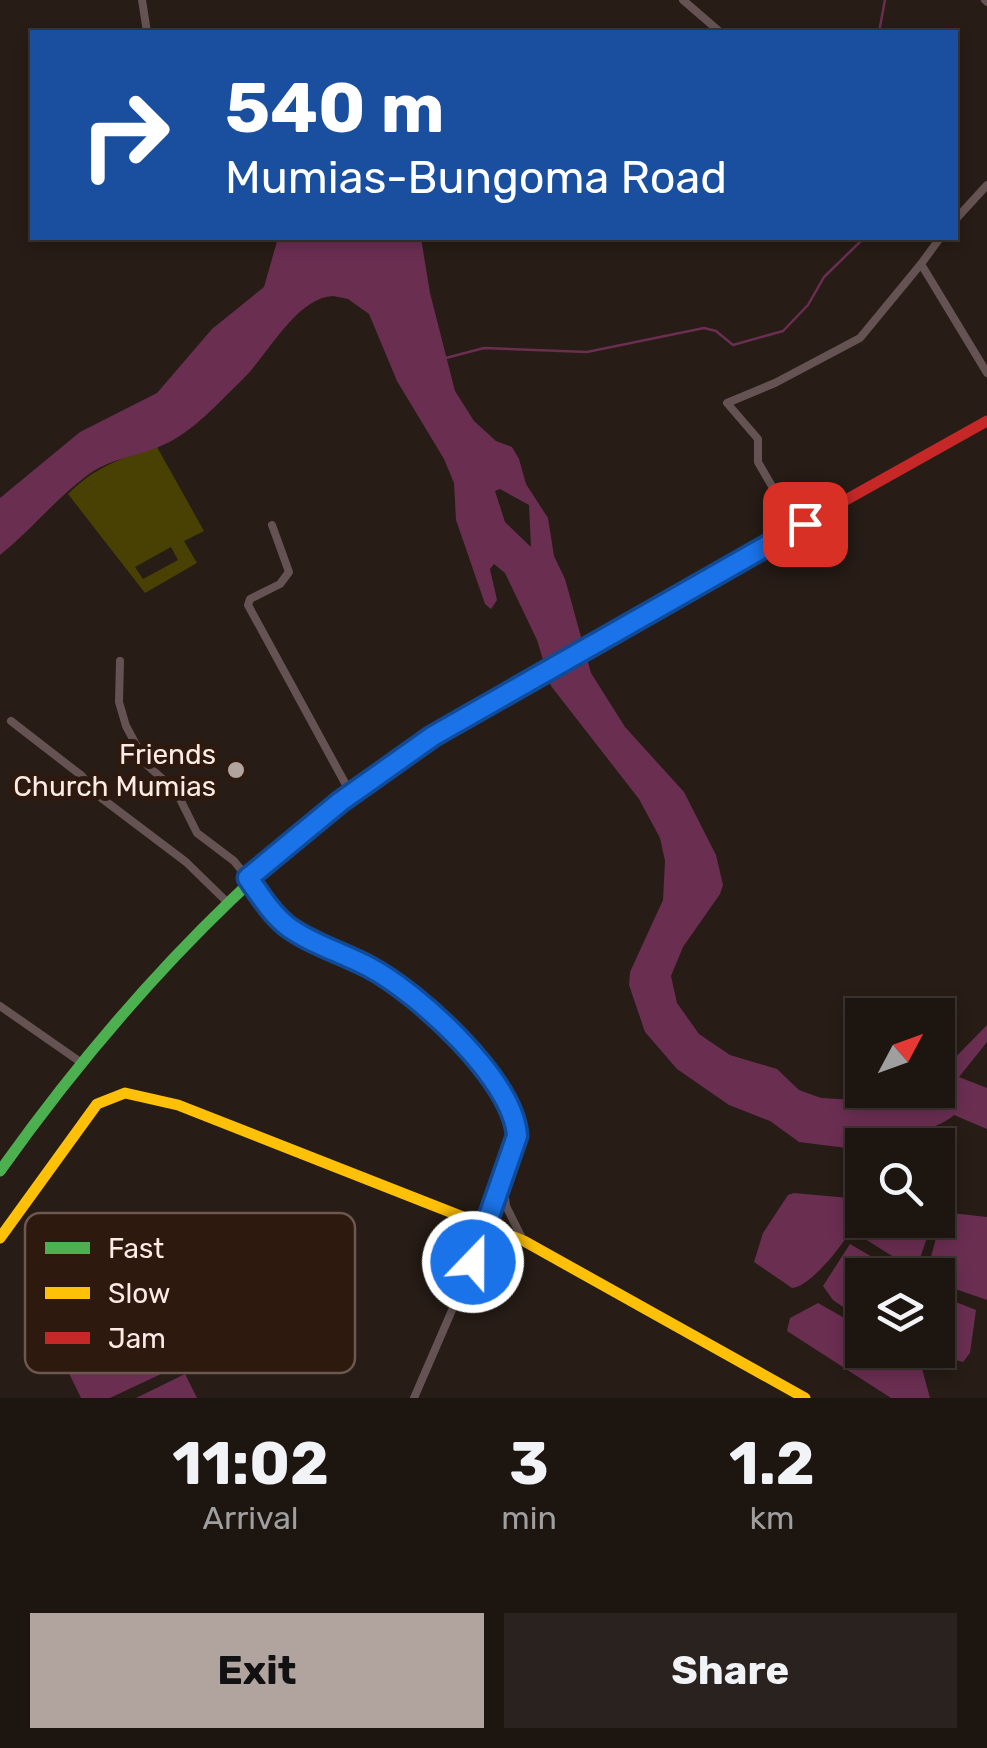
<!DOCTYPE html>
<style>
body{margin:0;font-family:Rubik,sans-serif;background:#2a221e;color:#f1f3f6;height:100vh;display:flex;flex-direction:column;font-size:38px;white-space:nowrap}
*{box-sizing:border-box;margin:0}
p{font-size:32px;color:#a09f9f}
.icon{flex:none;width:55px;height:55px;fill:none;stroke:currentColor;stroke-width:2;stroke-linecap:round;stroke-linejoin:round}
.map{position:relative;height:1398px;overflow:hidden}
.drawer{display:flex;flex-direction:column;background:#1d1510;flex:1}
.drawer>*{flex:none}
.guide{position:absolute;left:30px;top:30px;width:928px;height:210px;border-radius:0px;box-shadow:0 5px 15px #0003,0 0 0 2px #3b3430;background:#1a4fa0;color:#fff;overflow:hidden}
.needle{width:65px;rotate:49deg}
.buttons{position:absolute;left:845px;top:998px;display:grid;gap:20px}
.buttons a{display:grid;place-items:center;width:110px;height:110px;border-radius:0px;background:#1d1510;box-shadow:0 5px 15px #0003,0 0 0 2px #3b3430;font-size:50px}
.pin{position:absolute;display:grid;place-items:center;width:85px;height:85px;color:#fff;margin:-42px;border-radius:20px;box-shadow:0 5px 15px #0006}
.me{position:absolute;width:110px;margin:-55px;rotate:22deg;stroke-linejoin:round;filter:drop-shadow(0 0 8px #0008)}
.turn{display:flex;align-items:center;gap:35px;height:210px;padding:0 30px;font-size:45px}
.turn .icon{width:130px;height:130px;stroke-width:2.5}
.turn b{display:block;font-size:70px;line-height:85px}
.eta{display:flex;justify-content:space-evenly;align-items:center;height:170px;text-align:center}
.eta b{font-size:60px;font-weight:700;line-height:70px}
.action{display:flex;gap:20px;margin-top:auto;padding:20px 30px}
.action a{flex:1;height:115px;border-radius:0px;background:#b1a39d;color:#111;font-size:40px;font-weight:700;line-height:115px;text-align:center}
.action a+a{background:#2a221e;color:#f1f3f6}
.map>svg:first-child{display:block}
</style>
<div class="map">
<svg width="987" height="1398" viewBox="0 0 987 1398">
<rect width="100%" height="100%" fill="#271c16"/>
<!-- forest -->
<path fill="#494103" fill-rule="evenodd" d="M157 447 204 531 184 541 197 563 145 593 68 494C95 467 121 458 157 447ZM171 547 178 560 143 579 135 567Z"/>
<!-- water -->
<g fill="#6a2e51" fill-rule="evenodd">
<path d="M278 238H421L430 293 455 391 474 421 496 441 512 447 519 459 526 484 548 518 554 556 565 579 591 673 625 727 684 792 716 855 723 885 720 894 683 947 671 976 677 1003 699 1034 730 1055 777 1069 799 1090 821 1098 876 1101 895 1090H938V1075L987 1025V1042L959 1077 987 1088V1129L954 1115C940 1129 883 1145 862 1145V1150L799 1142 770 1121 729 1105 677 1069 645 1032 629 985 630 972 663 900 665 861 660 838 639 799 551 686 537 640 505 573 494 564 490 569 497 600 491 609 485 604 456 520 454 483 444 459 397 381 369 314 348 299 333 296C295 298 268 356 240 382 217 404 193 432 163 445 136 457 109 458 85 477 55 500 30 531 0 555V498L80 432 157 393 212 329 264 287ZM500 489 529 505 531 547 505 522 495 491Z"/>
<path d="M794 1193 860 1199 862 1203C861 1225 813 1287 792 1288L754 1262 763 1233 788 1195Z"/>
<polygon points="951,1213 987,1217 987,1300 938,1283 938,1275 926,1275 941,1220"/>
<polygon points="866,1220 933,1220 917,1267 911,1268 862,1237"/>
<polygon points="850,1244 903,1275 862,1275 862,1320 833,1300 823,1286"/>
<polygon points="938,1295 976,1310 970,1353 963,1362 917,1350 938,1350"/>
<polygon points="818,1303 862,1328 862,1350 897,1350 921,1365 930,1398 891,1398 787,1331 790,1318"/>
<polygon points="155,1317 178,1366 110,1398 81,1398 63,1361"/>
<polygon points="185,1374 197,1398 136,1398"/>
</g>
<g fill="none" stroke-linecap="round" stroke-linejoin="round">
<!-- stream -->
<g stroke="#6a2e51" stroke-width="2.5">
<polyline points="879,32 885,0"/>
<polyline points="442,359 484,348 587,352 704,328 716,331 733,345 783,331 808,305 824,277 864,238"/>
</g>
<!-- street -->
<g stroke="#655353" stroke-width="8">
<polyline points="142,0 147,32"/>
<polyline points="683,0 720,32"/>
<polyline points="985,0 987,2"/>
<polyline points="955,220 987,185"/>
<polyline points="940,238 921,264 987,373"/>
<polyline points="805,523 773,488 758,462 758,439 727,403 775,383 860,338 921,264"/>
<polyline points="272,525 289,572 280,584 250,599 248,605 351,794"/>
<polyline points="120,661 119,702 126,726 147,765 176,791 197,833 234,861 283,922 386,977 432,1015 482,1067 512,1111 517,1136 513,1155 488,1227 414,1398"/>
<polyline points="11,721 82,776 100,797 186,862 225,900"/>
<polyline points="0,1006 79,1061"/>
<polyline points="504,1188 506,1206 523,1240"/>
</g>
<!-- fast -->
<path stroke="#4caf50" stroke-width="11" d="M0 1171C140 974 306 806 517 684"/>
<!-- slow -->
<polyline stroke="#ffc107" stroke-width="11" points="0,1238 97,1104 125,1093 178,1105 524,1241 805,1398"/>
<!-- jam -->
<polyline stroke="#c62828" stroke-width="11" points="517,684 987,421"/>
</g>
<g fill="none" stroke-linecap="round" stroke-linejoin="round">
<defs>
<path id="route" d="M473 1262 517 1136C514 1080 417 992 369 967 343 953 311 944 287 926 271 913 260 895 248 878L340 802 433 736 805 524"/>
</defs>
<!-- route casing -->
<use href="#route" stroke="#114b97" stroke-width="25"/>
<!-- route -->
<use href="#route" stroke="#1a73e8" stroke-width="18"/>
</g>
<!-- markers -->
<circle fill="#b1a39d" stroke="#2e190f" stroke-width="4" cx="236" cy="770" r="10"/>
<g text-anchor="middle" stroke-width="10" stroke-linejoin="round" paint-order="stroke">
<!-- poi labels -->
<g font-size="28" fill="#fcece5" stroke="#2e190f" text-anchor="end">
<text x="216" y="764">Friends<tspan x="216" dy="32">Church Mumias</tspan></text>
</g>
</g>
<!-- legend -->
<rect x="25" y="1213" width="330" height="160" rx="15" fill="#2e190f" stroke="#6c584f" stroke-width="2.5"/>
<rect x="45" y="1242" width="45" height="12" fill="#4caf50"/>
<rect x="45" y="1287" width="45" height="12" fill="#ffc107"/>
<rect x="45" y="1332" width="45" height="12" fill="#c62828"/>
<g font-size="28" fill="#fcece5">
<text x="108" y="1258">Fast</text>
<text x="108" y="1303">Slow</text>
<text x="108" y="1348">Jam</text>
</g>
</svg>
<div class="buttons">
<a><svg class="needle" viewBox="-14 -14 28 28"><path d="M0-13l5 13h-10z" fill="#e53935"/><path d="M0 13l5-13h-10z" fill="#a09f9f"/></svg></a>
<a><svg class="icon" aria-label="search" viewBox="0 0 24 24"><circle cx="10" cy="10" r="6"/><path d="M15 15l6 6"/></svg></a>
<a><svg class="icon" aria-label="layers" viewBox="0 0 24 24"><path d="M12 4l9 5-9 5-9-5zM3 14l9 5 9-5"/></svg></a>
</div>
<div class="pin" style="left:805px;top:524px;background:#d93025"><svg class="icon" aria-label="arrive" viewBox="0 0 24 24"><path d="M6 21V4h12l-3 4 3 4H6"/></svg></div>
<svg class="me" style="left:473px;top:1262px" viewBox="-20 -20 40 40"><circle r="17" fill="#1a73e8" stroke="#fff" stroke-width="3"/><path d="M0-11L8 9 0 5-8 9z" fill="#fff"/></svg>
<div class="guide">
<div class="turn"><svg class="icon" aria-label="right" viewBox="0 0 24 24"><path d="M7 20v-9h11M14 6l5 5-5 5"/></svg><div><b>540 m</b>Mumias-Bungoma Road</div></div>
</div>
</div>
<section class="drawer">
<div class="eta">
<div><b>11:02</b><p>Arrival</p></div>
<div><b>3</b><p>min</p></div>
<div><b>1.2</b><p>km</p></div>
</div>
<div class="action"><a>Exit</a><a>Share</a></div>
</section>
